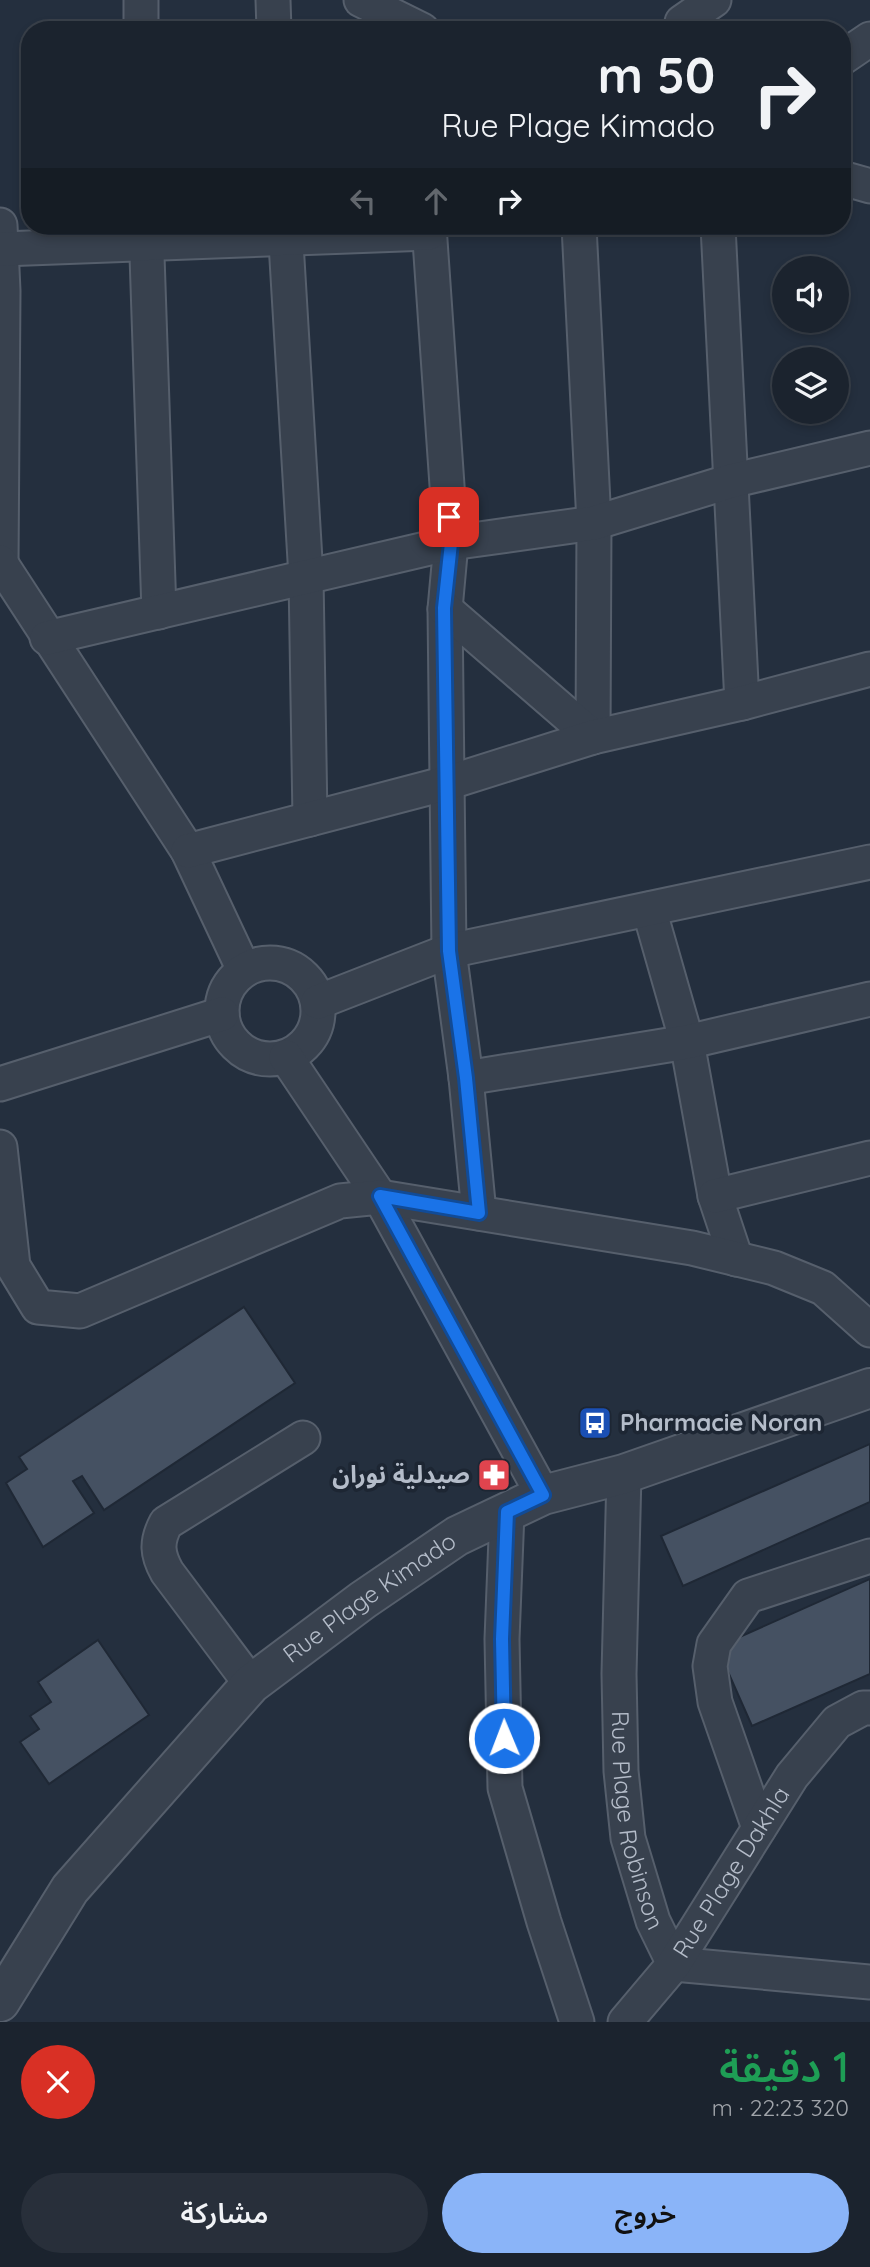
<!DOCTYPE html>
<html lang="ar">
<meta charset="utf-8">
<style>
body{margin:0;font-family:Quicksand,"Noto Sans Arabic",sans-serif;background:#282f3a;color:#f1f3f6;direction:rtl;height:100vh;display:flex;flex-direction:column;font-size:26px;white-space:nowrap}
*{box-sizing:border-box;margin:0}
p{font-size:23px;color:#a0a4aa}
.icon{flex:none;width:38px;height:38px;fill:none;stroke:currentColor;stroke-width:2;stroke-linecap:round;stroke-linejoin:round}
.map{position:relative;height:2022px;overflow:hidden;direction:ltr}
.side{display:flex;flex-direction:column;background:#1b232e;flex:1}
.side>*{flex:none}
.top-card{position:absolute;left:21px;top:21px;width:830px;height:214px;border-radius:28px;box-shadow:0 4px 10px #0003,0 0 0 2px #39404a;direction:rtl;background:#1b232e;color:#f1f3f6;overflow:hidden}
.controls{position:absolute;left:772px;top:256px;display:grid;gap:14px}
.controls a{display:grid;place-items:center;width:77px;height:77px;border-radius:50%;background:#1b232e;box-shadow:0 4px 10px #0003,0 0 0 2px #39404a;font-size:35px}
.pin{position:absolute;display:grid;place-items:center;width:60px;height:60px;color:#fff;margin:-30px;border-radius:14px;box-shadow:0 4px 10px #0006}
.me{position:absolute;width:77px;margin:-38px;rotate:359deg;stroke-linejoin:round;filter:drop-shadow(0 0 5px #0008)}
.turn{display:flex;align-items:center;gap:24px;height:147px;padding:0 21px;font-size:32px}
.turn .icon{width:91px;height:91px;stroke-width:2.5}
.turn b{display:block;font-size:49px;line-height:60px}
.lanes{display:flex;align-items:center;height:66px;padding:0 21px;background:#0003;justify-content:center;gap:35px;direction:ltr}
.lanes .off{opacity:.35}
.round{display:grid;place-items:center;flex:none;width:74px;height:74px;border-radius:37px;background:#282f3a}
.headline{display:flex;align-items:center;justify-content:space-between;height:119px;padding:0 21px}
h1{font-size:42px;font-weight:600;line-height:52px;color:#1e9e55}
.cta{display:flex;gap:14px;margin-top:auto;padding:14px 21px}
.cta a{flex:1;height:80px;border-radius:42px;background:#8ab4f8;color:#111;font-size:28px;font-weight:600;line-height:80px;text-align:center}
.cta a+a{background:#282f3a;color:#f1f3f6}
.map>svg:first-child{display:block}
</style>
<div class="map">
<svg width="870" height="2022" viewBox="0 0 870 2022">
<rect width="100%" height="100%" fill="#242f3e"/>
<!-- building -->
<g fill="#455162" stroke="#1f2835" stroke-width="2">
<polygon points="244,1307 295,1383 104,1510 82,1476 73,1481 94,1513 43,1547 6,1483 27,1469 19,1457"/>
<polygon points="870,1444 870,1502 683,1586 661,1536"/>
<polygon points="870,1579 870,1674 752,1726 717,1647"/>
<polygon points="98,1640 149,1715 49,1784 20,1742 39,1729 30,1716 51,1702 38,1682"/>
</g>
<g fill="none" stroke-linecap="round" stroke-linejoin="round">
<defs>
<g id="minor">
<polyline points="141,0 141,30"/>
<polyline points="273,0 274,30"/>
<polyline points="361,0 422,30"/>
<polyline points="682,22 714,0"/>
<polyline points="842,58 870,39"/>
<polyline points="842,178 870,186"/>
<polyline points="0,225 3,291 1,564"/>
<polyline points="146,226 159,612"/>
<polyline points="285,226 306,577 310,819"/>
<polyline points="429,226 451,543 445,609 449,951 466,1078 479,1213"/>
<polyline points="579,226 594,523 593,737"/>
<polyline points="718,226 742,703"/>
<polyline points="2,249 429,233"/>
<polyline points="0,562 188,851 244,970"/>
<polyline points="445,609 593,737"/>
<polyline points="47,638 451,543 594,523 731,481 870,448"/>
<polyline points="188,851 447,783 593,737 742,703 870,669"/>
<polyline points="649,909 687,1042 715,1196 736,1259"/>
<circle cx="270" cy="1011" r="48"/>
<polyline points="318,1002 449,951 870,862"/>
<polyline points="286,1057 380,1197 543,1495"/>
<polyline points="466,1078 687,1042 870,999"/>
<polyline points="0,1084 222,1014"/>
<polyline points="0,1147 13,1266 38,1307 80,1311 340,1201 380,1197 692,1248 774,1268 823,1288 870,1330"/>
<polyline points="715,1196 870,1158"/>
<path id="s1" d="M624 1474 619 1674 621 1771 628 1838 653 1921 674 1964 870 1982"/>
<polyline points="507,1512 502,1639 505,1788 544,1922 577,2022"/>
<path d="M251 1684 167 1572C157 1554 156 1542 166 1523L303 1438"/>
<polyline points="759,1828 715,1702 710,1666 714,1644 748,1596 870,1556"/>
<path id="s2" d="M625 2022 674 1964 792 1776 837 1722 863 1708H870"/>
</g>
<g id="tertiary">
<path id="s3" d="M0 2002 70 1889 251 1684 363 1600 457 1536 543 1495 624 1474 870 1388"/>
</g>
</defs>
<!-- minor casing -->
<use href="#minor" stroke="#565f6c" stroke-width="37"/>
<!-- tertiary casing -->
<use href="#tertiary" stroke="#565f6c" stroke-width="42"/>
<!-- minor -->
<use href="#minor" stroke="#38414e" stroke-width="33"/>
<!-- tertiary -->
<use href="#tertiary" stroke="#38414e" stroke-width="38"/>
</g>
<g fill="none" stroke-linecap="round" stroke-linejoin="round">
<defs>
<polyline id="route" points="449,517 451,543 444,608 449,951 466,1078 479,1213 380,1196 543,1495 507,1512 502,1639 504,1738"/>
</defs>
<!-- route casing -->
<use href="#route" stroke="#114b97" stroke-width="18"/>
<!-- route -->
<use href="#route" stroke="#1a73e8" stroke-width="12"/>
</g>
<!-- icons -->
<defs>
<symbol id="bus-square" viewBox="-11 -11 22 22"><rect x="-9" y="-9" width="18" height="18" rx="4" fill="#1a4fb4" stroke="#1d2633"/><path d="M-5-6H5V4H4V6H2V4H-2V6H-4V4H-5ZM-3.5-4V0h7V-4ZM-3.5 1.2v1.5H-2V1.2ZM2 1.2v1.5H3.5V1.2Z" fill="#fff"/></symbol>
<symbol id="pharmacy-square" viewBox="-11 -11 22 22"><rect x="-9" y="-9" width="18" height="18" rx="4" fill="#e0444e" stroke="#1d2633"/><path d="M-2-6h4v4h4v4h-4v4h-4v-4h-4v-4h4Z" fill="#fff"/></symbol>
</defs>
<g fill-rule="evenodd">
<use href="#bus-square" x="576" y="1404" width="38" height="38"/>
<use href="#pharmacy-square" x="475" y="1456" width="38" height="38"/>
</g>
<g text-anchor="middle" stroke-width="7" stroke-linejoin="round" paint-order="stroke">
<!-- poi labels -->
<g font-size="24" font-weight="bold" fill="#b4bcc9" stroke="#1d2633" text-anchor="start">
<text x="620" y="1431">Pharmacie Noran</text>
<text x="470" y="1483" text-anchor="end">صيدلية نوران</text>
</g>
<!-- street labels -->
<g font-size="24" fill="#b4bcc9" stroke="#1d2633">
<text dy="8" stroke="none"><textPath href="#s3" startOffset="553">Rue Plage Kimado</textPath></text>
<text dy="8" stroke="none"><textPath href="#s1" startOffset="348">Rue Plage Robinson</textPath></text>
<text dy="8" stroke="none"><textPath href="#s2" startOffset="184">Rue Plage Dakhla</textPath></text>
</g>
</g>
</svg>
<div class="controls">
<a><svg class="icon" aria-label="sound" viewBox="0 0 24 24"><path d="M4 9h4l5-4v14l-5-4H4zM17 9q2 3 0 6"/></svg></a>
<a><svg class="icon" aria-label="layers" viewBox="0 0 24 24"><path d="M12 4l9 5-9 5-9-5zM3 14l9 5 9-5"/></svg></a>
</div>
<div class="pin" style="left:449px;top:517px;background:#d93025"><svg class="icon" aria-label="arrive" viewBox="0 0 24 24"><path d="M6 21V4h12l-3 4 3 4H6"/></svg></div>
<svg class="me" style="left:504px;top:1738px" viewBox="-20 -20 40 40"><circle r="17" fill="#1a73e8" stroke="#fff" stroke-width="3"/><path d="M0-11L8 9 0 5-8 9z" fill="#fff"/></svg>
<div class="top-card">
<div class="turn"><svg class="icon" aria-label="right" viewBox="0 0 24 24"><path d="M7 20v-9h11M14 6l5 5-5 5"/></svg><div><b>50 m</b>Rue Plage Kimado</div></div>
<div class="lanes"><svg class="icon off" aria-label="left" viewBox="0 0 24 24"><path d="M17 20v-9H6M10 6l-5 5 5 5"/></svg><svg class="icon off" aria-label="ahead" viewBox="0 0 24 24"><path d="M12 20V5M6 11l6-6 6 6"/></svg><svg class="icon" aria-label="right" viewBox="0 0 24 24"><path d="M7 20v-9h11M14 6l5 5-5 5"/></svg></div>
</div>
</div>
<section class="side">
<div class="headline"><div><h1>1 دقيقة</h1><p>320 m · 22:23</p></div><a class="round" style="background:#d93025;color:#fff"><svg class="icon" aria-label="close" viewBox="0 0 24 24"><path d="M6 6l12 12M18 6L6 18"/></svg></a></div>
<div class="cta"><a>خروج</a><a>مشاركة</a></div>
</section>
